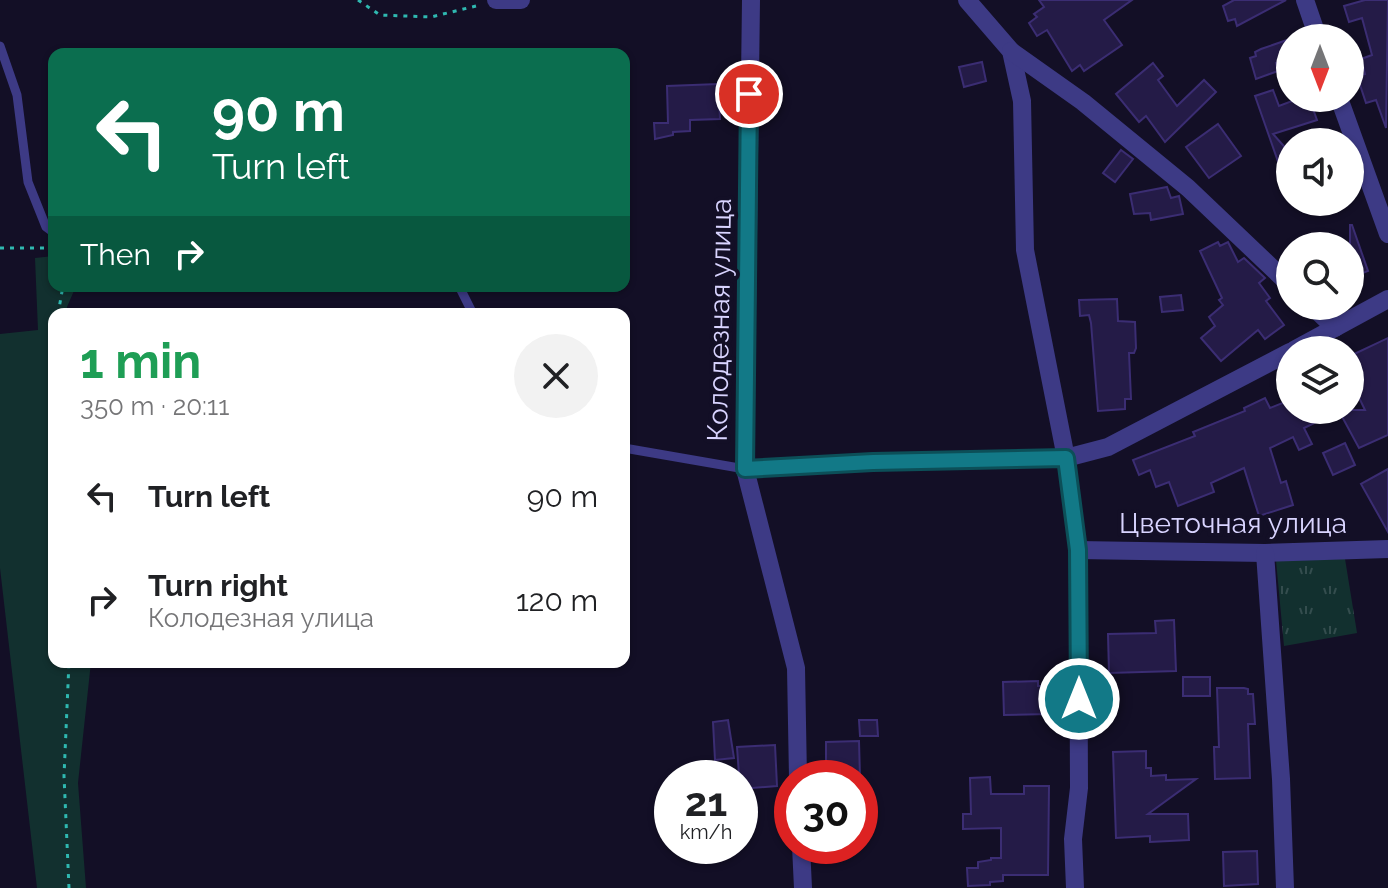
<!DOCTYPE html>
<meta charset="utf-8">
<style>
body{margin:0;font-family:Raleway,sans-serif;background:#f2f2f2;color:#202124;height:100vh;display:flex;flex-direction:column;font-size:30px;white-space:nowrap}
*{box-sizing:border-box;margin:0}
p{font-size:26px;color:#757577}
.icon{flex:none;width:44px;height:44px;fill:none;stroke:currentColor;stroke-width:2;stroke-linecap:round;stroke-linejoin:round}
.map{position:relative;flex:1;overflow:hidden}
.side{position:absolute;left:48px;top:308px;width:582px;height:360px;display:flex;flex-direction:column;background:#fff;border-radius:16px;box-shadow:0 2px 6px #0004}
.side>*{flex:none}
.top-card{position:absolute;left:48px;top:48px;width:582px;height:244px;border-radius:16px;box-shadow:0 2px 6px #0004;background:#0b6e4f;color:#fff;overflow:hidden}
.needle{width:52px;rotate:180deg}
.buttons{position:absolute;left:1276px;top:24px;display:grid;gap:16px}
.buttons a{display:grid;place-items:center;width:88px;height:88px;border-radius:50%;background:#fff;box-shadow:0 2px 6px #0004;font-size:40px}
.speed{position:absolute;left:654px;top:760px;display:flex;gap:16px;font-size:40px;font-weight:700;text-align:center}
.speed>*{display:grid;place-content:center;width:104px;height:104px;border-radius:50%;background:#fff;box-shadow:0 2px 6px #0004;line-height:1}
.speed small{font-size:20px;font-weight:400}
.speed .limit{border:12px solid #d22;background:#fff;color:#111}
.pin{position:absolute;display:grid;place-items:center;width:68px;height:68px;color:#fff;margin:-34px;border:4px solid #fff;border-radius:50%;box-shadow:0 2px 8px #0007}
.me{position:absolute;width:88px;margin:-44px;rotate:0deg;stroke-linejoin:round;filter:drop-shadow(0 0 6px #0008)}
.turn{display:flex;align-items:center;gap:28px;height:168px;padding:0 32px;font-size:36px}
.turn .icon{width:104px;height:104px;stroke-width:2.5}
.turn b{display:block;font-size:56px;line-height:68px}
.then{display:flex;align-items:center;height:76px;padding:0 32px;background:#0003;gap:16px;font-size:30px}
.round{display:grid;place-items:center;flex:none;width:84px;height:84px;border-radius:42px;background:#f2f2f2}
.summary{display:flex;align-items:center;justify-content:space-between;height:136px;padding:0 32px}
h1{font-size:48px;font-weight:700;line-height:60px;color:#1e9e55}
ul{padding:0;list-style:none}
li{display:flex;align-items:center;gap:24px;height:104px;padding:0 32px}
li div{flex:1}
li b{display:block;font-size:30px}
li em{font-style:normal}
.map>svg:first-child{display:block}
</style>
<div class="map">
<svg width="1388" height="888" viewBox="0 0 1388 888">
<defs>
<pattern id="park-tufts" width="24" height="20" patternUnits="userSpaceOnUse" patternTransform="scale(2)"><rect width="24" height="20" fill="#12302f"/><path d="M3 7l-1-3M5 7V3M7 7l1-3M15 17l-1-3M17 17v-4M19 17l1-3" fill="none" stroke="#344d4e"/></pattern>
</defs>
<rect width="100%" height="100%" fill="#130f26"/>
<!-- green -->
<polygon fill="#12302f" points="54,256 54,286 76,286 67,307 68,314 54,314 54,662 91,662 78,783 86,888 37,888 0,568 0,334 38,330 35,258"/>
<!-- park -->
<polygon fill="url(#park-tufts)" points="1345,559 1357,633 1284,646 1276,560"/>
<!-- building -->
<g fill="#241b47" stroke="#3b2d73" stroke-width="2">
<polygon points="1039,0 1132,0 1104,20 1122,45 1084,71 1080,65 1072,71 1047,30 1037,36 1029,23 1037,17 1034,14 1044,7"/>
<polygon points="1234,0 1286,0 1237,26 1235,19 1228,21 1223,6"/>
<polygon points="1365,0 1388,0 1386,128 1376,100 1366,103 1357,76 1365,74 1361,59 1372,55 1362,18 1349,22 1344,6"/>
<polygon points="1290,39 1290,58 1276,63 1278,71 1256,79 1250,58 1256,56 1255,52 1261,49"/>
<polygon points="982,62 986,81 964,87 959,67"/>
<polygon points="1153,63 1163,76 1158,80 1177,106 1204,80 1216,92 1165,142 1146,116 1139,122 1116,94"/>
<polygon points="718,84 720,119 690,120 690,131 673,132 673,135 655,139 654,123 668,123 667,86"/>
<polygon points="1273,90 1279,106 1300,98 1309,98 1317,120 1273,134 1290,153 1290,190 1288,190 1255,96"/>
<polygon points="1218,124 1241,156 1209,178 1186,147"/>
<polygon points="1121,150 1133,159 1115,182 1103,173"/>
<polygon points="1167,187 1171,198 1179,196 1183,214 1151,220 1150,213 1134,214 1130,194"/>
<polygon points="1350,225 1352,225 1368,271 1350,278"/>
<polygon points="1218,242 1220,246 1228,242 1238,262 1244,258 1265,278 1259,283 1270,298 1266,301 1284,325 1265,339 1258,330 1221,361 1201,338 1215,326 1209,317 1223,305 1219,300 1222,298 1200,251"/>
<polygon points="1181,295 1183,310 1162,312 1160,297"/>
<polygon points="1117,299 1118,321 1135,322 1136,348 1134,353 1129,353 1131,399 1125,399 1125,409 1098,411 1091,323 1089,315 1080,316 1079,300"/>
<polygon points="1388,338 1388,435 1359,448 1339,411 1304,428 1312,444 1299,450 1293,437 1270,448 1281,483 1286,481 1293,505 1259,516 1244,468 1211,483 1214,492 1178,506 1169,482 1156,487 1150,470 1139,475 1133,460 1195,436 1193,432 1245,411 1244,408 1265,398 1270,408 1290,400 1290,410 1365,410 1350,379 1350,356"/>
<polygon points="1345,443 1355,465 1333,475 1323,453"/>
<polygon points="1388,469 1388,532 1361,484"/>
<polygon points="1174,620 1176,671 1109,673 1108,634 1156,633 1155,621"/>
<rect x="1183" y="677" width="27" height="19"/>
<polygon points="1038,681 1038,686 1048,686 1049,714 1004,715 1003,682"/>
<polygon points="1217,688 1244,688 1248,689 1248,694 1253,694 1255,724 1248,724 1250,778 1215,779 1214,747 1219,747"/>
<polygon points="728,720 734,758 715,760 713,722"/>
<polygon points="859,720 877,720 878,736 860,736"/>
<polygon points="859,741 860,778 826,778 826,742"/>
<polygon points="775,745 777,786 740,789 737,747"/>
<polygon points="1146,751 1146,768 1151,768 1151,776 1166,775 1166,780 1196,779 1148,814 1188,814 1189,840 1150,842 1150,836 1116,838 1113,752"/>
<polygon points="990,777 991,794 1024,794 1024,786 1049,786 1048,875 1003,875 1003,881 990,882 990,885 968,886 967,868 978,868 978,862 991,860 991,858 1001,858 1001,828 963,829 963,814 971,814 970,778"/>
<polygon points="1257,851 1258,884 1224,886 1223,852"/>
</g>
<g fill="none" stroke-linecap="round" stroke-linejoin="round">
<!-- path -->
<g stroke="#2fb8b0" stroke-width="3" stroke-dasharray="4 6" stroke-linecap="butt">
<polyline points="358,0 380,15 431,17 480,5"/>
<polyline points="0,248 54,248"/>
<polyline points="58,314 63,286"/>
<polyline points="54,336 51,349 54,370"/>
<polyline points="69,888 64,776 69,662"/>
</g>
<!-- lane -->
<g stroke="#3d3a85" stroke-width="9">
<polyline points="0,46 17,95 28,182 46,227 54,233"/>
<polyline points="459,286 473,314"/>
<polyline points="624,448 745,469 873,462 1066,458"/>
</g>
<!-- street -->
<g stroke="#3d3a85" stroke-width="18">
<polyline points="496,0 521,0"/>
<polyline points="751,0 745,469 796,668 798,778"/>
<polyline points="967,0 1011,51 1022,101 1025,250 1066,458 1078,550 1079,788 1073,839 1075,888"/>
<polyline points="1305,0 1318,38"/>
<polyline points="1011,51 1083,102 1188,188 1290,285"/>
<polyline points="1339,98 1388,234"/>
<polyline points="1312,306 1335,328"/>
<polyline points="1294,350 1388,299"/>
<polyline points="1066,458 1108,447 1290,352"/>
<polyline points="1078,550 1265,553 1388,549"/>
<polyline points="1265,553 1281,779 1285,888"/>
<polyline points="801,846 803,888"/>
</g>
</g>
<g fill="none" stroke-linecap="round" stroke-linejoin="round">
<defs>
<polyline id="route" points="749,94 745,469 873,462 1066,458 1078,550 1079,699"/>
</defs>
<!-- route casing -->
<use href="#route" stroke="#0c4f58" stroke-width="20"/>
<!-- route -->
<use href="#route" stroke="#127987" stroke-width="14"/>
</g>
<g text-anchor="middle" stroke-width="8" stroke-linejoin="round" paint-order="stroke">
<!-- street labels -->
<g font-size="28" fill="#d9d4ff" stroke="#130f26">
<text transform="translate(719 320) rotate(-89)" y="10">Колодезная улица</text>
<text x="1233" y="533">Цветочная улица</text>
</g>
</g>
</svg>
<div class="buttons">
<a><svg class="needle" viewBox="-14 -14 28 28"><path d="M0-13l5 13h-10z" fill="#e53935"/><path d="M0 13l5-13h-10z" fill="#757577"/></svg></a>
<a><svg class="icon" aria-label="sound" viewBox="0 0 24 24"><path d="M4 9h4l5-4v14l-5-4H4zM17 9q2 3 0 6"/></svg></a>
<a><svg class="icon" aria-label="search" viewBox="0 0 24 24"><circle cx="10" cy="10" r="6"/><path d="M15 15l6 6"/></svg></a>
<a><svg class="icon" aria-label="layers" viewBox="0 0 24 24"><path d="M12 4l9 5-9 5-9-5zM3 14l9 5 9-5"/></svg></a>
</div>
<div class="speed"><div>21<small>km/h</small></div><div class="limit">30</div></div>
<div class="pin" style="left:749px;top:94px;background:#d93025"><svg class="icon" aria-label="arrive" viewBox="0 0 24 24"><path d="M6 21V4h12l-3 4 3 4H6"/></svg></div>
<svg class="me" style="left:1079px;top:699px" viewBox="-20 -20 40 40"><circle r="17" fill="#127987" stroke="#fff" stroke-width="3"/><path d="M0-11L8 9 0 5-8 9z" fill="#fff"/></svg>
<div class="top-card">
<div class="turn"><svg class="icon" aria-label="left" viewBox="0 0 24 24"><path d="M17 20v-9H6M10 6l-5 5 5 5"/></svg><div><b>90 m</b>Turn left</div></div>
<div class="then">Then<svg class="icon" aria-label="right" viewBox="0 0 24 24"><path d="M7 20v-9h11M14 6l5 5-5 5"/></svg></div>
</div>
<section class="side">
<div class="summary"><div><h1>1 min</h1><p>350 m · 20:11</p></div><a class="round"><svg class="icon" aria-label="close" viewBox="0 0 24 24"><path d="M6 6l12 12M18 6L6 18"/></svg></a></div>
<ul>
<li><svg class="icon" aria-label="left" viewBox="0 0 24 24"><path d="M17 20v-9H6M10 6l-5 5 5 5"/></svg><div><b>Turn left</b></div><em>90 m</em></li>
<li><svg class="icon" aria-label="right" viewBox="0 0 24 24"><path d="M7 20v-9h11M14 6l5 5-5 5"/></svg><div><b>Turn right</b><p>Колодезная улица</p></div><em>120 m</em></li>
</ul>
</section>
</div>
